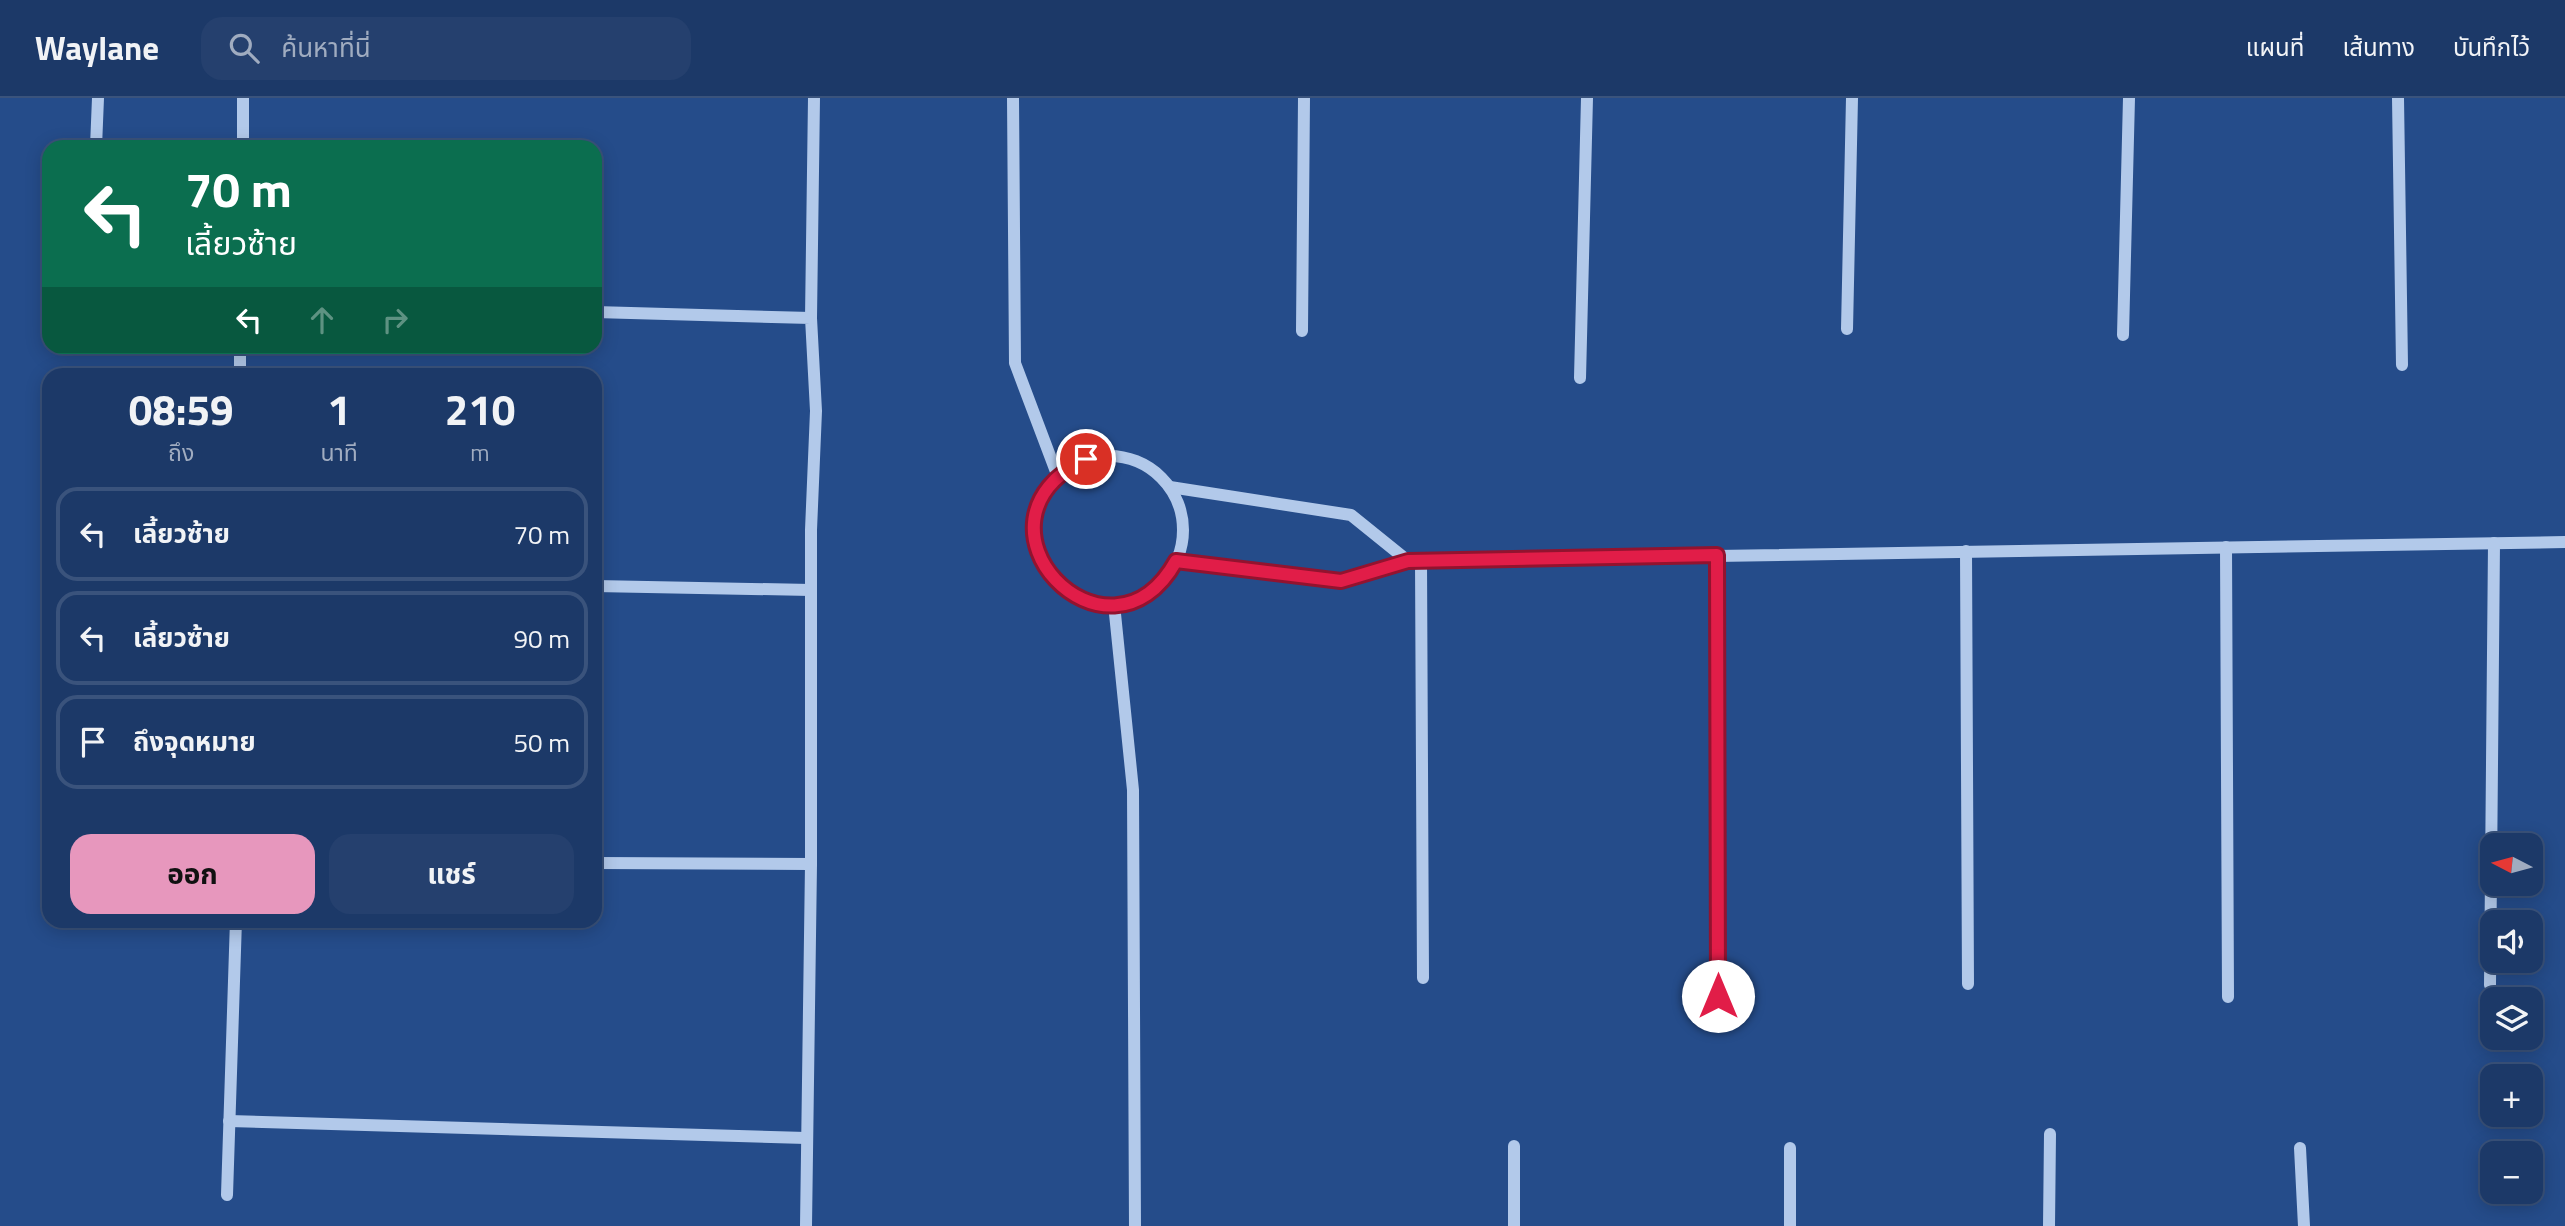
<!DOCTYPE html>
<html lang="th">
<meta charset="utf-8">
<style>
body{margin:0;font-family:"Titillium Web","Noto Sans Thai",sans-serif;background:#25406e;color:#f1f3f6;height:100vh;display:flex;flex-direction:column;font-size:26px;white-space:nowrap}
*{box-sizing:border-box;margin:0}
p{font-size:23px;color:#a0acc0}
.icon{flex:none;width:38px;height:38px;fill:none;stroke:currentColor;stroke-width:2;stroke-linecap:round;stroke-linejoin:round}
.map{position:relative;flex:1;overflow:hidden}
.panel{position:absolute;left:42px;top:270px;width:560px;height:560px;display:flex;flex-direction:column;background:#1c3968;border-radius:21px;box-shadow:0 4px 18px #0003,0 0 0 2px #3a537c}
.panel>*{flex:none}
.guide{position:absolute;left:42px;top:42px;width:560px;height:214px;border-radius:21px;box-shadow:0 4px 18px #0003,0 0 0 2px #3a537c;background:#0b6e4f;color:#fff;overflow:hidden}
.needle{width:46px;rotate:276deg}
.fabs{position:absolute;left:2480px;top:735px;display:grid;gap:14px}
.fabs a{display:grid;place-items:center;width:63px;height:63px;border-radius:14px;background:#1c3968;box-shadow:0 4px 18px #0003,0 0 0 2px #3a537c;font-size:35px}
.pin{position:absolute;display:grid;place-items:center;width:60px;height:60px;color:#fff;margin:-30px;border:4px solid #fff;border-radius:50%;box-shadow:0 2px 7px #0007}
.me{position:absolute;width:77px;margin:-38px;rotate:0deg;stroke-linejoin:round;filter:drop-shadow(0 0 5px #0008)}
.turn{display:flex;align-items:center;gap:24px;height:147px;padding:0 28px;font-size:32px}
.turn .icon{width:91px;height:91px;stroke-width:2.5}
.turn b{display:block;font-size:49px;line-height:60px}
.lanes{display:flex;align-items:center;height:66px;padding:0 28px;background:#0003;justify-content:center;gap:35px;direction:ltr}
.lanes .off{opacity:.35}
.eta{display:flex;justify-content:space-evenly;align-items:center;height:119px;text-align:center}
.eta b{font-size:42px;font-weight:700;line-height:49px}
.button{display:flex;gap:14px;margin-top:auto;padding:14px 28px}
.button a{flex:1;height:80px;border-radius:21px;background:#e797bd;color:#111;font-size:28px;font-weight:700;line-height:80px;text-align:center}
.button a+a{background:#25406e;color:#f1f3f6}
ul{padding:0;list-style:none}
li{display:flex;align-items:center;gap:21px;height:94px;margin:0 14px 10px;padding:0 14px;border:4px solid #3a537c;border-radius:21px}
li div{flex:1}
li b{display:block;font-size:26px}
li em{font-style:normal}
header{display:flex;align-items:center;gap:42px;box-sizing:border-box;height:98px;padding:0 35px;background:#1c3968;border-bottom:2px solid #3a537c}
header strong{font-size:33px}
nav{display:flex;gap:38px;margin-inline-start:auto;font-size:24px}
.search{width:490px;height:63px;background:#25406e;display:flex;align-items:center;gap:18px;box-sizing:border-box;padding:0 24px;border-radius:21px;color:#a0acc0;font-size:26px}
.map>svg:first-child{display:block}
</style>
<header>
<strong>Waylane</strong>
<div class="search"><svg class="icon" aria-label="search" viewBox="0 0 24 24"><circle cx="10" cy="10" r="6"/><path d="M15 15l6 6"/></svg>ค้นหาที่นี่</div>
<nav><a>แผนที่</a><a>เส้นทาง</a><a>บันทึกไว้</a></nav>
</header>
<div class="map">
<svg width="2565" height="1128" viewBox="0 0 2565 1128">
<rect width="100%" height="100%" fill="#254c8a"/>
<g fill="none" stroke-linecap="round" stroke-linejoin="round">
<!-- minor -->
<g stroke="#b2c9ea" stroke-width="12">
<polyline points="1013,0 1015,265 1058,379"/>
<polyline points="2398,0 2402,267"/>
<polyline points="96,49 98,0"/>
<polyline points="243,49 243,0"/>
<polyline points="595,214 811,220 816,313 811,432 811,766 806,1128"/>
<polyline points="811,220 814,0"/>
<polyline points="1847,231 1852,0"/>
<polyline points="1302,233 1304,0"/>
<polyline points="2123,237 2129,0"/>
<polyline points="240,276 240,248"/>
<polyline points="1580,280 1587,0"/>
<circle cx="1109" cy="432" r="74"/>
<polyline points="1170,389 1351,417 1408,463 1341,483 1176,463"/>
<polyline points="2226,449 2228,899"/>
<polyline points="1966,453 1968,886"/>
<polyline points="1717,457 1718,898"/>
<polyline points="1421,462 1423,880"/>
<polyline points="1408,463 2565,444"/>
<polyline points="595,488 811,492"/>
<polyline points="1114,506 1133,692 1135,1128"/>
<polyline points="595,765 811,766"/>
<polyline points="2490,887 2494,445"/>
<polyline points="229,1023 806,1040"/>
<polyline points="1514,1048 1514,1128"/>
<polyline points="2300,1050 2304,1128"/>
<polyline points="227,1097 236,822"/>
<polyline points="1790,1128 1790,1050"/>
<polyline points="2049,1128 2050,1036"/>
</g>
</g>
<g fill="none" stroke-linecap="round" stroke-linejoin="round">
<defs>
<path id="route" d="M1086 361C953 425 1108 585 1176 463L1341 483 1408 463 1717 457 1718 898"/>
</defs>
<!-- route casing -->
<use href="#route" stroke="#92132f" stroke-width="18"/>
<!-- route -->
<use href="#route" stroke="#e11d48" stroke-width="12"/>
</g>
</svg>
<div class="fabs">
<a><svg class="needle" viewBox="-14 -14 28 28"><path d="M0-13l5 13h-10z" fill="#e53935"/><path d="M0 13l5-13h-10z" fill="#a0acc0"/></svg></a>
<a><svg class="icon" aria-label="sound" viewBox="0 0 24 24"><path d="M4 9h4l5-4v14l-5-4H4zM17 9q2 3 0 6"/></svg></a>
<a><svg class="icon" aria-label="layers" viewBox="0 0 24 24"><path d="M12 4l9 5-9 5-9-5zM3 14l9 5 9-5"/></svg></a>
<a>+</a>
<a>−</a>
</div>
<div class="pin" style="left:1086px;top:361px;background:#d93025"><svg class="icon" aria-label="arrive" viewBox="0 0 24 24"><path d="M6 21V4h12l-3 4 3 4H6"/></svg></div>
<svg class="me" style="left:1718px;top:898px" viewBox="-20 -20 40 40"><circle r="19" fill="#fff"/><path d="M0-13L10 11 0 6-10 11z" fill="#e11d48"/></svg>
<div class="guide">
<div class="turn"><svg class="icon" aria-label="left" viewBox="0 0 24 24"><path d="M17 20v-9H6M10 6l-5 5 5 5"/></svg><div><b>70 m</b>เลี้ยวซ้าย</div></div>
<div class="lanes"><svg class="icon" aria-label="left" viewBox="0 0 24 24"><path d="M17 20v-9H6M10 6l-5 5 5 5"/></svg><svg class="icon off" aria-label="ahead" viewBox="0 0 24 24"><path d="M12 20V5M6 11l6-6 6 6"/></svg><svg class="icon off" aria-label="right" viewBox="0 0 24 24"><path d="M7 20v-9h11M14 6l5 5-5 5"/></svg></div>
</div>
<section class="panel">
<div class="eta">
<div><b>08:59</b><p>ถึง</p></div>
<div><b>1</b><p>นาที</p></div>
<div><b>210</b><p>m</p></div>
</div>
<ul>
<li><svg class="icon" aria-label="left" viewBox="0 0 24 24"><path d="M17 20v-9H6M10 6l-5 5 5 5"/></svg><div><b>เลี้ยวซ้าย</b></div><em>70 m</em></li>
<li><svg class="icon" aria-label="left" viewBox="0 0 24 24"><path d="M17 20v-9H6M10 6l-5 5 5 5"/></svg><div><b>เลี้ยวซ้าย</b></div><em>90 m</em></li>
<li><svg class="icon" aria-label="arrive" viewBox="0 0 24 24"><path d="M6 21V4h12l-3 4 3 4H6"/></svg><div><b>ถึงจุดหมาย</b></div><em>50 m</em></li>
</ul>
<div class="button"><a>ออก</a><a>แชร์</a></div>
</section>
</div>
